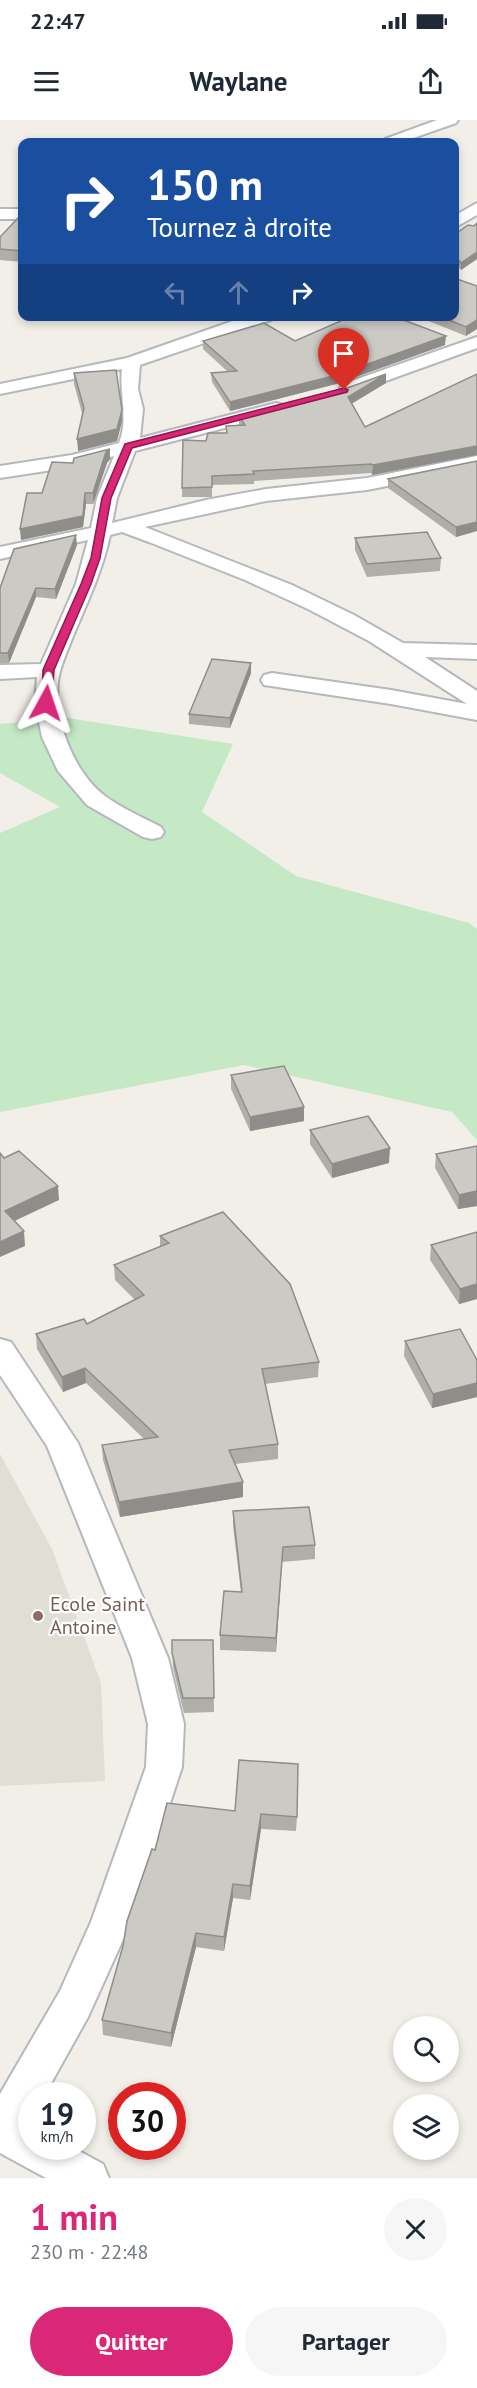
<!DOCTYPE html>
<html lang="fr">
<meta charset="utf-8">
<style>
body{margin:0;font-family:"PT Sans",sans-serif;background:#f6f6f7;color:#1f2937;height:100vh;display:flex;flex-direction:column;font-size:22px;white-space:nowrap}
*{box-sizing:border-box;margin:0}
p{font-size:20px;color:#747a83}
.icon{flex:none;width:33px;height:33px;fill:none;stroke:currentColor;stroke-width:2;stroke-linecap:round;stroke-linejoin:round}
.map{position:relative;height:2058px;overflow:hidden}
.side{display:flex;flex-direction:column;background:#fff;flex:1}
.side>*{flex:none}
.hud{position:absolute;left:18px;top:18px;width:441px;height:183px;border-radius:12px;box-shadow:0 3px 9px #0003;background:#1a4fa0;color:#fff;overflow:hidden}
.fabs{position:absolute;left:393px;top:1896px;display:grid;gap:12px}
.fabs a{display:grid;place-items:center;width:66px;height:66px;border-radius:50%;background:#fff;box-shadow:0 3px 9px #0003;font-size:30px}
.speed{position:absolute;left:18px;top:1962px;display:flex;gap:12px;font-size:30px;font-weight:700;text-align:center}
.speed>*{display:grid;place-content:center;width:78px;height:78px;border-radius:50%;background:#fff;box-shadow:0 3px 9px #0003;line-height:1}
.speed small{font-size:15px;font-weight:400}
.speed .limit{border:9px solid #d22;background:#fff;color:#111}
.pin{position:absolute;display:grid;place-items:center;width:51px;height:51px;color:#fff;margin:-62px -26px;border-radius:50% 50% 50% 0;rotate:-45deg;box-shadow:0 0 6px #0007}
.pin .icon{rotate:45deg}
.me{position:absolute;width:66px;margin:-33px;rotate:5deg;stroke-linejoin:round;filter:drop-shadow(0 0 4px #0008)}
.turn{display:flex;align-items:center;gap:21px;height:126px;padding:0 30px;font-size:27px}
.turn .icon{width:78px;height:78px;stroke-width:2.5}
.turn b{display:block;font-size:42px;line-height:51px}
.lanes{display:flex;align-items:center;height:57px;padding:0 30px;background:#0003;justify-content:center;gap:30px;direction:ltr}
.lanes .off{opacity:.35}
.round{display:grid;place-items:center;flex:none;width:63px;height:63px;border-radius:32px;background:#f6f6f7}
.head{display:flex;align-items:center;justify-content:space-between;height:102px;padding:0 30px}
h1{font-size:36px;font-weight:700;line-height:45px;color:#db2777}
.button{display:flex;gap:12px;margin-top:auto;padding:12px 30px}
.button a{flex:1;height:69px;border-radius:36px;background:#db2777;color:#fff;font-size:24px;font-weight:700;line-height:69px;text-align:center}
.button a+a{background:#f6f6f7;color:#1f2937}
.status{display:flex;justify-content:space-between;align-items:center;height:42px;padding:0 30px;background:#fff;direction:ltr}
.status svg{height:16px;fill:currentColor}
header{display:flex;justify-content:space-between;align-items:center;height:78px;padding:0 30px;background:#fff;font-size:27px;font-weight:700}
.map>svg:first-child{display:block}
</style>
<div class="status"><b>22:47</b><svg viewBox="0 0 49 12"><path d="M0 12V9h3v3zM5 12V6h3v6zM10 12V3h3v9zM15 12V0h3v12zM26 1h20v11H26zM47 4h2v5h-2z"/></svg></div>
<header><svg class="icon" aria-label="menu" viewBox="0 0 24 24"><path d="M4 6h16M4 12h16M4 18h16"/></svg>Waylane<svg class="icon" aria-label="share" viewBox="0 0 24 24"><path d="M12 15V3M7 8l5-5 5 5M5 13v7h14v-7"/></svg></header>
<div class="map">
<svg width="477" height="2058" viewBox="0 0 477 2058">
<rect width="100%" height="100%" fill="#f1efe8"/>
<!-- education -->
<polygon fill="#e1ded6" points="0,1334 52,1429 101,1563 105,1661 0,1666"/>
<!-- green -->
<polygon fill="#c5e8c5" points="68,598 233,624 202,692 296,756 469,803 477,809 477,1020 452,992 244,945 0,992 0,713 60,687 0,653 0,604"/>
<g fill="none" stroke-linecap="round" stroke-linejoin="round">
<defs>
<g id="minor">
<polygon points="437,0 458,0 456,3 402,22 383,22 385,19"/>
<polygon points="477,83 477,95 454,108 454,96"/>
<rect x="0" y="89" width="22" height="10"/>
<path d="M247 196H273L271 200 140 245 138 269 143 289 140 318 276 283 283 285 285 289 283 293 135 331 117 378 112 403 206 380 266 369 367 358 477 336V348L367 370 266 381 145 407 292 465 354 495 403 523 477 525V539L425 537 477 571V600L391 584 264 565 261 560 264 555 272 553 391 570 467 584 369 521 308 489 245 460 149 422 122 412 110 415C100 463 76 503 61 548 48 587 71 651 105 676 121 688 142 697 161 707L164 712 161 717 152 719 143 717 87 685 58 651 42 617 35 583 37 557 0 559V545L41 544 76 464 88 420 0 439V427L91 408 97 378 114 336 72 347 0 358V346L72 335 119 323C129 298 119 275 122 249L0 274V264L127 238Z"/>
<polygon points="477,217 477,228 355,272 343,272 340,268 343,264"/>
<polygon points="0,1219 11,1222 78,1323 168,1538 184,1604 182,1647 131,1802 88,1897 44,1976 32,1976 32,1997 28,2004 32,2006 32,2026 70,2026 103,2044 109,2058 46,2058 0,2033 0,1974 60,1871 91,1802 146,1647 148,1604 132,1538 47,1326 0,1255"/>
</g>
</defs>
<!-- minor casing -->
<use href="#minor" stroke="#b5b8bc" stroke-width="4"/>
<!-- minor -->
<use href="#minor" fill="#fff" fill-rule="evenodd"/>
</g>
<!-- wall -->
<g fill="#afaea9">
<polygon points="22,97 22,142 0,140 0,117"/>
<polygon points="477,103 477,139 461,150 454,142 454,115 474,106"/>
<polygon points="477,166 466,216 416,196 454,196"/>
<polygon points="203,221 295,221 445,225 336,264 230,291 212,262 211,253 228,252 203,229"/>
<polygon points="74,253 122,290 122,301 117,321 78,331 82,293 74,264"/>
<polygon points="386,254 386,263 352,283 365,307 477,254 372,355 371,353 254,361 254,364 212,365 212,377 182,377 183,320 206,321 226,313 226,306 239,306 239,296 350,267"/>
<polygon points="110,329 110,339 107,343 93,384 86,384 83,407 21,420 42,373 73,343"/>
<polygon points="477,341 477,411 456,417 388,368 388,359"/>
<polygon points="355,418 441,438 440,451 367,457 355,430"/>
<polygon points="77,425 56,479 36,477 9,543 0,543 0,468"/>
<polygon points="251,553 230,608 189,604 189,594"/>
<polygon points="231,955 304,1001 250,1011 231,969"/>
<polygon points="310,1010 389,1043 332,1058 310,1024"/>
<polygon points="477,1026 477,1086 458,1089 435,1048 436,1034"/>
<polygon points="477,1112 477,1179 459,1184 430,1140 431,1125"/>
<polygon points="160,1116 319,1242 318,1257 265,1264 278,1324 278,1339 235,1344 243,1362 243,1377 120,1397 103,1340 102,1325 144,1319 86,1263 63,1272 37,1229 36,1214 87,1204 135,1180 115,1160 114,1145 160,1127"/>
<polygon points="405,1221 477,1240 477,1277 432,1288 404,1236"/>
<polygon points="233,1391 315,1425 315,1439 282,1442 276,1532 220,1530 220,1515 241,1472 233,1406"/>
<polygon points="172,1520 213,1520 214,1592 184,1593 173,1548"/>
<polygon points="235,1691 297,1697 296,1711 261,1709 250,1780 233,1778 224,1831 196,1827 171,1927 103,1915 102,1900 155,1730"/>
</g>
<!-- shaded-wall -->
<g fill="#8f8d8a">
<polygon points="477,132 477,139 461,150 461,143"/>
<polygon points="477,200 477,209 466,216 466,207"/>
<polygon points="446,216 445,225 336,264 230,291 230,282"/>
<polygon points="386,254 386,263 348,286 348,277"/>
<polygon points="122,290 122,301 117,321 78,331 77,319"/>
<polygon points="477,326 477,335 372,355 373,345"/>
<polygon points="110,329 110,339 107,343 93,384 93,373 106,332"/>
<polygon points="85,373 86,384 83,407 21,420 20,409"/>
<polygon points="477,402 477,411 456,417 456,407"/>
<polygon points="76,415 77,425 56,479 55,469"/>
<polygon points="36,468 36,477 9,543 8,533"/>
<polygon points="251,543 251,553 230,608 230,598"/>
<polygon points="304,987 304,1001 250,1011 250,997"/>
<polygon points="390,1028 389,1043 332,1058 332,1044"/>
<polygon points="58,1066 59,1080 6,1105 5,1091"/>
<polygon points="477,1071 477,1086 458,1089 459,1075"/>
<polygon points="24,1111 25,1126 0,1137 0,1122"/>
<polygon points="477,1164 477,1179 459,1184 460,1169"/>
<polygon points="85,1248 86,1263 63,1272 62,1257"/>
<polygon points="477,1263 477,1277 432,1288 433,1274"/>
<polygon points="243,1362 243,1377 120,1397 119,1382"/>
<polygon points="283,1427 276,1532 276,1518"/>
<polygon points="261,1694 261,1709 250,1780 250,1766"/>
<polygon points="233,1764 233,1778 224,1831 224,1817"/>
<polygon points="196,1813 196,1827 171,1927 171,1913"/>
</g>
<!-- building -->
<g fill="#cccac5" stroke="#8f8d8a" stroke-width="1.5">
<polygon points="404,19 417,22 393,22"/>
<polygon points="19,97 22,97 22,131 0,129 0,117"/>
<polygon points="477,103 477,132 461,143 454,134 454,115 468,105 474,106"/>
<polygon points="454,158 477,166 477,200 466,207 439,196 454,196"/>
<polygon points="352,196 393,196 446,216 337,255 230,282 211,253 237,251 203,221 264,203 295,221"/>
<polygon points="116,250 122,290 117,309 77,319 84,288 74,253"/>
<polygon points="386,254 348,277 365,307 477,254 477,326 373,345 371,344 253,351 254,354 212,356 212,367 182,368 183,320 206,321 208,313 227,313 226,306 245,305 239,296 350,267"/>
<polygon points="110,329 106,332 93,373 85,373 83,396 20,409 27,373 42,373 52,342 73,343 74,338"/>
<polygon points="477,341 477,402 456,407 388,359"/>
<polygon points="427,412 441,438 367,444 355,418"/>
<polygon points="76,415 55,469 36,468 8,533 0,533 0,468 14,429"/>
<polygon points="212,539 251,543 230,598 189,594"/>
<polygon points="284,946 304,987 250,997 231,955"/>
<polygon points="368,996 390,1028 332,1044 310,1010"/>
<polygon points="477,1026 477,1071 459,1075 436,1034"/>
<polygon points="19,1031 58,1066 5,1091 24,1111 0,1122 0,1033 4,1038"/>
<polygon points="223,1092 290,1164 319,1242 262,1249 278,1324 229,1330 243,1362 119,1382 102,1325 158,1317 85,1248 62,1257 36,1214 84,1199 87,1204 144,1175 114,1145 169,1123 160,1116"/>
<polygon points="477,1112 477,1164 460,1169 431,1125"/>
<polygon points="460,1209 477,1240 477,1263 433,1274 405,1221"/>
<polygon points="309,1387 315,1425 283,1427 276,1518 220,1515 224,1471 242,1472 233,1391"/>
<polygon points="172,1520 213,1520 214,1578 183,1578 172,1533"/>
<polygon points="239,1640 298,1644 297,1697 261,1694 250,1766 233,1764 224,1817 196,1813 171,1913 102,1900 123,1826 127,1801 152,1729 155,1730 167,1683 235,1691"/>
</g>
<!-- route -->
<polygon fill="#db2777" stroke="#8e194d" stroke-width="1.5" points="344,268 348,270 347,272 132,328 111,378 100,438 91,464 54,550 51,583 50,585 42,585 43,550 81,464 91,438 102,378 125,324"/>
<!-- markers -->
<circle fill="#8d6e63" stroke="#fff" stroke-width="2" cx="38" cy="1496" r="6"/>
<g text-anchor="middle" stroke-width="4.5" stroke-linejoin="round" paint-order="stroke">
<!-- near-education labels -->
<g font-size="20" fill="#785e54" stroke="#fff" text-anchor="start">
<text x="50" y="1491">Ecole Saint<tspan x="50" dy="23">Antoine</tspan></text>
</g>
</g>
</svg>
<div class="fabs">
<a><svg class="icon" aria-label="search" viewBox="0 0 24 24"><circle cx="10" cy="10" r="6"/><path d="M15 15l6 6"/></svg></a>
<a><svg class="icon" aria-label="layers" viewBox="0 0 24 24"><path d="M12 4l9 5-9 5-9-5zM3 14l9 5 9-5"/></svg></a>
</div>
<div class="speed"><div>19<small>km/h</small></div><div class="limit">30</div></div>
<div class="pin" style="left:344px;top:270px;background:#d93025"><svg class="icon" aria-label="arrive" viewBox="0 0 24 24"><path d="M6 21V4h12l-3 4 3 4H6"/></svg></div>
<svg class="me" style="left:46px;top:583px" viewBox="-20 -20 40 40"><path d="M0-17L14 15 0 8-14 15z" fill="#db2777" stroke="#fff" stroke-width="4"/></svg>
<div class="hud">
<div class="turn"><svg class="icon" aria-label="right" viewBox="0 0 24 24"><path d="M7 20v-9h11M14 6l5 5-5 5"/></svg><div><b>150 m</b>Tournez à droite</div></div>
<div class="lanes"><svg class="icon off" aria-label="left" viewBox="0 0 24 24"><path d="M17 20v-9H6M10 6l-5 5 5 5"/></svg><svg class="icon off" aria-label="ahead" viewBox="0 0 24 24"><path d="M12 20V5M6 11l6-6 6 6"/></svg><svg class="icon" aria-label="right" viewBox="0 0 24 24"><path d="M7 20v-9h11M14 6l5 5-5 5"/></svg></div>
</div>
</div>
<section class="side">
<div class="head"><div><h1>1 min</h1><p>230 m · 22:48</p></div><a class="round"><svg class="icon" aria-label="close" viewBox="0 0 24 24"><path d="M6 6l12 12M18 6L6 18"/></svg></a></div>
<div class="button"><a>Quitter</a><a>Partager</a></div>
</section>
